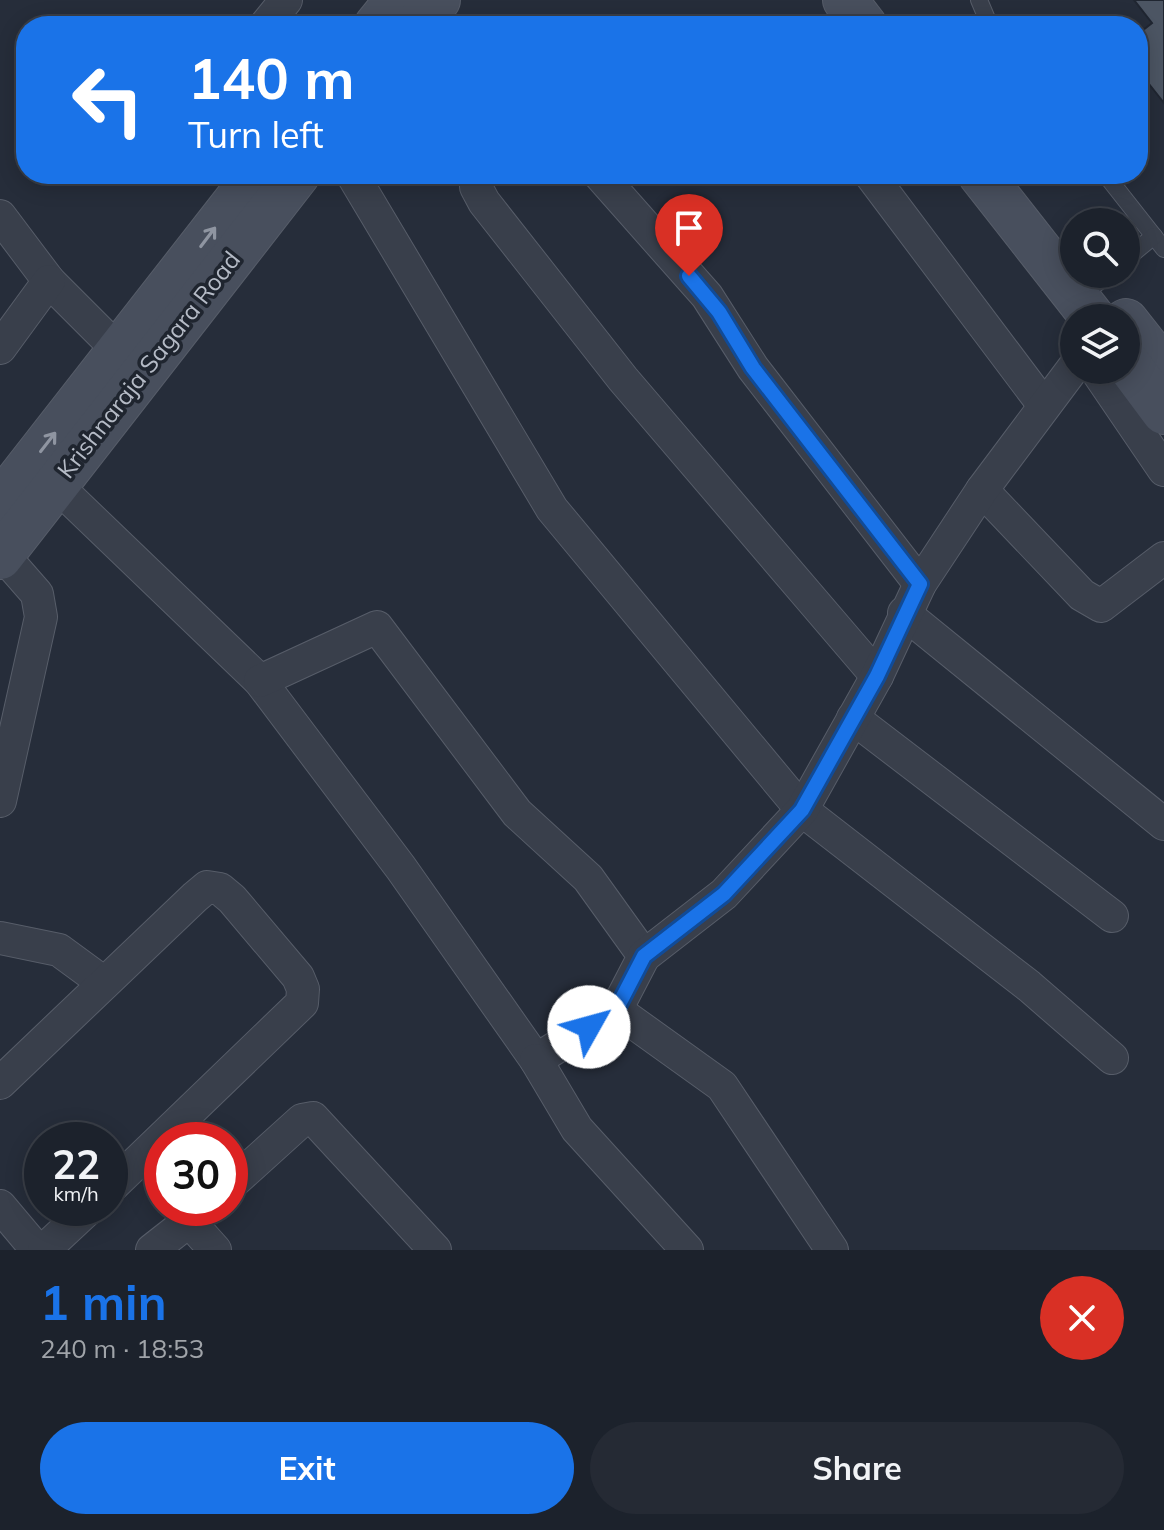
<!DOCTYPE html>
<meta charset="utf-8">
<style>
body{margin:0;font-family:Mulish,sans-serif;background:#252a34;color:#f1f3f6;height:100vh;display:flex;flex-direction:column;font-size:30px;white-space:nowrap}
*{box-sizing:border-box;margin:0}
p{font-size:26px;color:#a0a4a9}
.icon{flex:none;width:44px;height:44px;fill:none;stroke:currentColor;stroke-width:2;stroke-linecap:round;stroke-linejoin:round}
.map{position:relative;height:1250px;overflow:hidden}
.details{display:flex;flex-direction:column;background:#1c222c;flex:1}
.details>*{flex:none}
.banner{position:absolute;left:16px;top:16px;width:1132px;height:168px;border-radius:32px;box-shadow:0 4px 20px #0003,0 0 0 2px #3a3f48;background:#1a73e8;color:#fff;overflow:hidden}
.buttons{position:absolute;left:1060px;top:208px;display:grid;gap:16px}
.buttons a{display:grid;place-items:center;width:80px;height:80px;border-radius:50%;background:#1c222c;box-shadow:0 4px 20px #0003,0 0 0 2px #3a3f48;font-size:40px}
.speed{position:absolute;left:24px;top:1122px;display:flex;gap:16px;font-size:40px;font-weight:700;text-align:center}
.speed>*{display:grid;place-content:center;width:104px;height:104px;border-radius:50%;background:#1c222c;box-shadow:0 4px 20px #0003,0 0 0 2px #3a3f48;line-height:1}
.speed small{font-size:20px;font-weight:400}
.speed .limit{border:12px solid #d22;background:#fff;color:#111}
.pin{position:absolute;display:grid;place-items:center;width:68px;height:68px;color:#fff;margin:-82px -34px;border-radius:50% 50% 50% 0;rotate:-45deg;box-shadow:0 0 8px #0007}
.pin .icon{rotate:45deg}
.me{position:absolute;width:88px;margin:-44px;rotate:52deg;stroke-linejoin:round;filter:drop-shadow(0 0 6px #0008)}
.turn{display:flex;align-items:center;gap:28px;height:168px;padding:0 40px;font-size:36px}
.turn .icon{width:104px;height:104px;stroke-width:2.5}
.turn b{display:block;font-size:56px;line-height:68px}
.round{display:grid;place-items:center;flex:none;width:84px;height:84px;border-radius:42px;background:#252a34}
.summary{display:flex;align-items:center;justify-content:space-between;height:136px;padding:0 40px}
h1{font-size:48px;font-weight:700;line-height:60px;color:#1a73e8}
.cta{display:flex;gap:16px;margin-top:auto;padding:16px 40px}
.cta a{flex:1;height:92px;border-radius:48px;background:#1a73e8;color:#fff;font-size:32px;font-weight:700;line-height:92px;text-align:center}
.cta a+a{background:#252a34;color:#f1f3f6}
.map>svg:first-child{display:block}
</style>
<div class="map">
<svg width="1164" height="1250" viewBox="0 0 1164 1250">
<rect width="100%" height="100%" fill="#262d3a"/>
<!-- building -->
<polygon fill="#4c5563" stroke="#202631" stroke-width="2" points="1134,0 1164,0 1164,103 1138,70 1138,34 1152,23"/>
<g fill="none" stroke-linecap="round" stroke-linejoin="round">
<defs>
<g id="lane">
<polyline points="979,0 990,26"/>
<polyline points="1105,174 1164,249"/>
<polyline points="1126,259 1154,236"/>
<polyline points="1096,284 1108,274"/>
</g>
<g id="street">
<polyline points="265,26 286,0"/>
<polyline points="352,174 552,509 802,810 1029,986 1112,1058"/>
<polyline points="476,174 476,187 484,202 623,379 877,676"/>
<polyline points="599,174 707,296 753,368 920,584"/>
<polyline points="870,174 1043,404"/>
<polyline points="0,216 49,281 120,352"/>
<polyline points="0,348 49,281"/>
<polyline points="1096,370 1164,470"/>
<polyline points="56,485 260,681 401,868 536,1060 616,1010 722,1086 832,1250"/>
<polyline points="982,490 1082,595 1101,606 1164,558"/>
<polyline points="904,613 1164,824"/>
<polyline points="260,681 377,627 517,813 588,878 644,956 616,1010"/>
<polyline points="853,718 1112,916"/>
<polyline points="0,801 41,617 37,594 2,554"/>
<polyline points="0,938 59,950 104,983"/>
<polyline points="644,956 724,894 802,810 877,676 920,584 982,490 1074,367"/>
<polyline points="536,1060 577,1129 687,1250"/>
<polyline points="0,1083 195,897 207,887 220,889 232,899 298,977 303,989 302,1003 110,1188"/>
<polyline points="230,1185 302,1120 313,1118 435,1250"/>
<polyline points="0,1206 37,1250"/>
<polyline points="44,1250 89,1208"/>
<polyline points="152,1250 189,1221 215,1250"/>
</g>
<g id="secondary">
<polyline points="845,0 865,26"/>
<polyline points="376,26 397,0"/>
<polyline points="416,26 438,0"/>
<polyline points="980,174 1093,318"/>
<polyline points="1126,321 1164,369"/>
<polyline points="1126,361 1164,412"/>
<polyline points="0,503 257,174"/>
<polyline points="0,557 298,174"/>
</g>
</defs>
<!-- lane casing -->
<use href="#lane" stroke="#575d69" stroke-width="18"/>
<!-- street casing -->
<use href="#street" stroke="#575d69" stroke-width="34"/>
<!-- secondary casing -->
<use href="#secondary" stroke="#575d69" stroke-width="46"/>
<!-- lane -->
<use href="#lane" stroke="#393f4b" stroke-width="16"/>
<!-- street -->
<use href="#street" stroke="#393f4b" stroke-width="32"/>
<!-- secondary -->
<use href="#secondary" stroke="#484f5d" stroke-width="44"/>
</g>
<!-- one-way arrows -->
<defs><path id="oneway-shaft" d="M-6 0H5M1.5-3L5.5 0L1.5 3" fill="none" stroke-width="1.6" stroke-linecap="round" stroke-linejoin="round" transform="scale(2)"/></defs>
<g stroke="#8f95a1">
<use href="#oneway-shaft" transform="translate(208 237) rotate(-53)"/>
<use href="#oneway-shaft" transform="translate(48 442) rotate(-52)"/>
</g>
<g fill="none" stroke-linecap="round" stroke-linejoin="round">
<defs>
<polyline id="route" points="589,1027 616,1010 644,956 724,894 802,810 877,676 920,584 753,368 719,312 689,276"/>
</defs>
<!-- route casing -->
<use href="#route" stroke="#114b97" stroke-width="20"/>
<!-- route -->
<use href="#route" stroke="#1a73e8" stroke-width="14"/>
</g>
<g text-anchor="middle" stroke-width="7" stroke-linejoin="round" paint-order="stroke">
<!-- street labels -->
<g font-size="24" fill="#b5bbc6" stroke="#1f252f">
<text transform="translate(149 365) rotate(-52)" y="8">Krishnaraja Sagara Road</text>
</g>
</g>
</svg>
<div class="buttons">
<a><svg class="icon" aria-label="search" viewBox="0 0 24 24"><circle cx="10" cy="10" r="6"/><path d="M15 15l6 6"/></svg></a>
<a><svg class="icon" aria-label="layers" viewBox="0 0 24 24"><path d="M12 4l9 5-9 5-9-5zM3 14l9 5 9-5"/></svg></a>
</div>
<div class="speed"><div>22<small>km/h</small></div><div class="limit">30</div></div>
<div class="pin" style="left:689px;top:276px;background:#d93025"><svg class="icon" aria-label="arrive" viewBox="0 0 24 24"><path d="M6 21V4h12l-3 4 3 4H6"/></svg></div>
<svg class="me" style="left:589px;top:1027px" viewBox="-20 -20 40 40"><circle r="19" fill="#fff"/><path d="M0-13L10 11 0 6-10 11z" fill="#1a73e8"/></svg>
<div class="banner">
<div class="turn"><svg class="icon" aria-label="left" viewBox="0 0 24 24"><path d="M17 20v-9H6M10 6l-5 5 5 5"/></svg><div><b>140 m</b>Turn left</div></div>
</div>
</div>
<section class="details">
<div class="summary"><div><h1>1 min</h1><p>240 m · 18:53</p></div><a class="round" style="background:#d93025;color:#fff"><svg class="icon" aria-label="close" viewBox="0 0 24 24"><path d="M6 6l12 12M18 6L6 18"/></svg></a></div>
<div class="cta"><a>Exit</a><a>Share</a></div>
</section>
